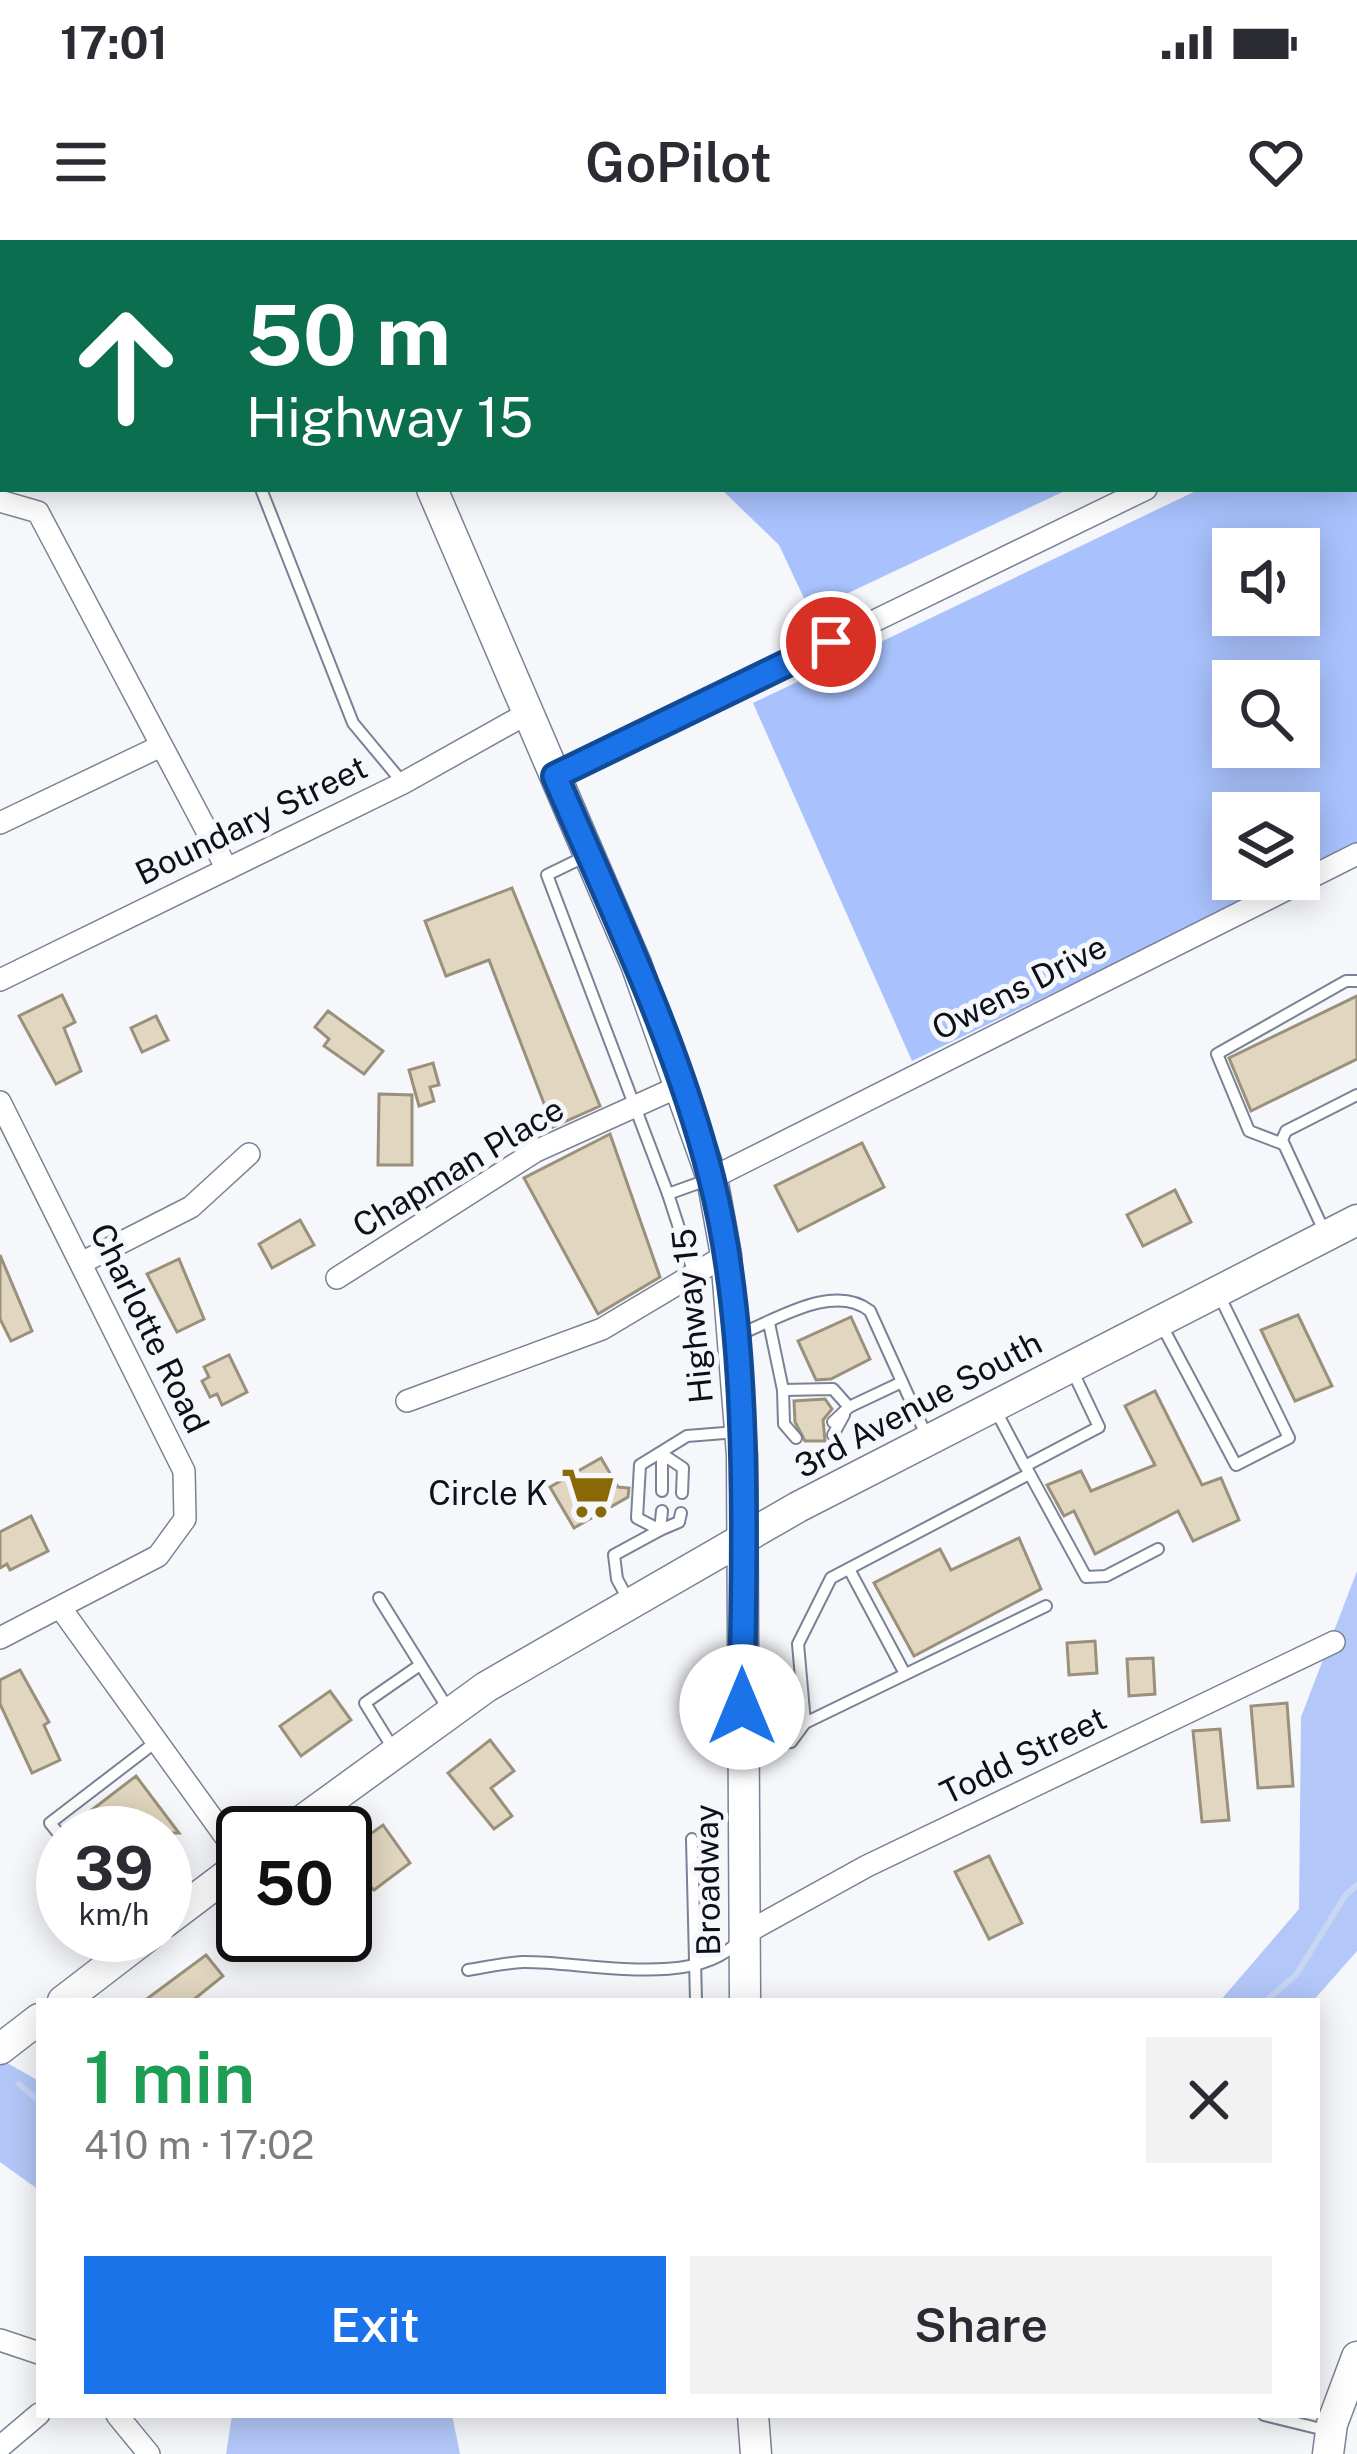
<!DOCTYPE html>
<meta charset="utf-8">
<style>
body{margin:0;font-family:"Public Sans",sans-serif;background:#f2f2f3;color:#2b2b33;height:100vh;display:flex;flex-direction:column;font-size:45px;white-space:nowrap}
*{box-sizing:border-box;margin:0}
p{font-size:39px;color:#7c7c81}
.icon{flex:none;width:66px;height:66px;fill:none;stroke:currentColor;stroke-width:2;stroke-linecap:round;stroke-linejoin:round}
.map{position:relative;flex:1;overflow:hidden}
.details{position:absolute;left:36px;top:1758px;width:1284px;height:420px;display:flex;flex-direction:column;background:#fff;border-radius:0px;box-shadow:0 6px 30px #0003}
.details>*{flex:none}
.guide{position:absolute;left:0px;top:0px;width:1359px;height:252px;box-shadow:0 6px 30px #0003;background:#0b6e4f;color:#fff;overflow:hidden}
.fabs{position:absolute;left:1212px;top:288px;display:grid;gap:24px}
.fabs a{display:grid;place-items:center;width:108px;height:108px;border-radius:0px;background:#fff;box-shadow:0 6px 30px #0003;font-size:60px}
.speed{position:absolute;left:36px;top:1566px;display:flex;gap:24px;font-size:60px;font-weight:700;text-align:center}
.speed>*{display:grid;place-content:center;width:156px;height:156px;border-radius:50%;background:#fff;box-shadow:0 6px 30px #0003;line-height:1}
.speed small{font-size:30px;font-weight:400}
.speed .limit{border:6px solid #111;border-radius:18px;background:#fff;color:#111}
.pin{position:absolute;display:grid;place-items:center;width:102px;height:102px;color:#fff;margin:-51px;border:6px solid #fff;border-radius:50%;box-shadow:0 3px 12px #0007}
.me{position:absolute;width:132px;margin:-66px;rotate:0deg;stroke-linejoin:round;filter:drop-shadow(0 0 9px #0008)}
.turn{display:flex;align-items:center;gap:42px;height:252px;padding:0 48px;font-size:54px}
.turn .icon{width:156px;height:156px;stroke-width:2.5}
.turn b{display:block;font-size:84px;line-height:102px}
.round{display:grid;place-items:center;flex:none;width:126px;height:126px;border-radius:0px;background:#f2f2f3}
.head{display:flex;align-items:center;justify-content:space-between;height:204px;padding:0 48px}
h1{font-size:72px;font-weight:600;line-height:90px;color:#1e9e55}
.button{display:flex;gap:24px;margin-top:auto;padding:24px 48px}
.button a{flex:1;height:138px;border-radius:0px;background:#1a73e8;color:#fff;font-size:48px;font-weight:600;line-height:138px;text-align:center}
.button a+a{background:#f2f2f3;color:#2b2b33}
.status{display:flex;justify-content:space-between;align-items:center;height:84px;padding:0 60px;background:#fff;direction:ltr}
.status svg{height:33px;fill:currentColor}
header{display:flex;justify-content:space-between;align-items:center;height:156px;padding:0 48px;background:#fff;font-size:54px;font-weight:600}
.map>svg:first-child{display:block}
</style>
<div class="status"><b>17:01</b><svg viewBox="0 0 49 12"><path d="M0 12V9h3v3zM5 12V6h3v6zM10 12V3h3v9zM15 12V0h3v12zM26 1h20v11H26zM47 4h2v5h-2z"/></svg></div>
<header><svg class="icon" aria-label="menu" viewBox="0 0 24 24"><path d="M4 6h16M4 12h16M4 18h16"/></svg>GoPilot<svg class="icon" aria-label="heart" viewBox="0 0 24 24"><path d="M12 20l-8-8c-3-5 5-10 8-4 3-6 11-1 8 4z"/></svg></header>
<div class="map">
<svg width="1357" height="2214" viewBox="0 0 1357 2214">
<rect width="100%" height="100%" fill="#f5f7fb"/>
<!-- green -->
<g fill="#b3c8f9">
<polygon points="1357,1331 1357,1711 1313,1761 1220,1761 1299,1669 1301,1477"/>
<polygon points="0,1819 39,1841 39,1950 0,1922"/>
<polygon points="232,2175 452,2175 460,2214 226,2214"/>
</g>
<!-- forest -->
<g fill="#a9c2fd" fill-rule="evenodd">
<polygon points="469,0 1357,0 1357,113 1356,3"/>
<path d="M1357 174V606L1299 634V573H1233V639H1289L912 821 753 463 1200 249H1356ZM1233 309H1299V375H1233ZM1233 441H1299V507H1233Z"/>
<polygon points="721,249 1069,249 810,371 779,305"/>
</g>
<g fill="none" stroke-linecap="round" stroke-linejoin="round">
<!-- stream -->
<g stroke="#c8d5f3" stroke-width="6">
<polyline points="1266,1761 1296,1735 1345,1656 1357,1645"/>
<polyline points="19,1844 39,1861"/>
</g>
</g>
<!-- building -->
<g fill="#e1d6bf" stroke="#9a907b" stroke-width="3">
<polygon points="512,648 600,866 553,887 489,720 446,736 425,681"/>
<polygon points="62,755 75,782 64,788 81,831 56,844 19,776"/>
<polygon points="1357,756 1357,819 1251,871 1229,818"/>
<polygon points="328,771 383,811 364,834 324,806 329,799 315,787"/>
<polygon points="156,776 168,800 142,812 131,788"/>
<polygon points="433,823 439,845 430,847 434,861 419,866 409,830"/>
<polygon points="379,854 412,855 412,925 378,925"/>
<polygon points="610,894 660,1037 598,1074 524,938"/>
<polygon points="862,903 884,947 798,991 775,946"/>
<polygon points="1175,950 1191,982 1143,1006 1127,975"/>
<polygon points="300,980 314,1005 272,1028 259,1004"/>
<polygon points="0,1015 32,1091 11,1101 0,1079"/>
<polygon points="179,1019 204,1079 177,1092 147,1034"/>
<polygon points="1298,1075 1332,1146 1295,1161 1261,1090"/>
<polygon points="851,1077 870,1119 831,1139 816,1140 798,1101"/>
<polygon points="229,1115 247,1152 222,1165 217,1154 210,1157 202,1141 209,1137 204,1127"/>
<polygon points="1155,1151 1202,1245 1221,1238 1239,1280 1193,1301 1178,1271 1095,1314 1074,1271 1064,1276 1047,1245 1081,1231 1091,1251 1155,1225 1125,1166"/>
<polygon points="825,1159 832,1169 823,1180 825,1201 805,1201 795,1182 794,1161"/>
<polygon points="601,1218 618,1247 629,1248 628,1257 574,1288 550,1247"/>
<polygon points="31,1276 48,1311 10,1330 7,1324 0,1328 0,1292"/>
<polygon points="1019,1298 1041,1349 914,1416 874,1343 940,1309 951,1330"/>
<polygon points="1095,1401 1097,1433 1069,1435 1067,1403"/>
<polygon points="1153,1418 1155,1454 1129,1456 1127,1419"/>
<polygon points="20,1430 49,1482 44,1485 60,1520 32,1533 0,1464 0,1440"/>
<polygon points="330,1451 351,1480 301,1516 280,1486"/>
<polygon points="1287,1463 1293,1546 1258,1548 1251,1466"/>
<polygon points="1220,1489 1229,1580 1202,1582 1193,1491"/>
<polygon points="490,1500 514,1531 491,1548 512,1576 494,1589 448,1533"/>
<polygon points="136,1536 179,1593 71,1593 67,1589"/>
<polygon points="383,1585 410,1623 374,1650 370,1646 360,1654 345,1634 345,1612"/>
<polygon points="989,1616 1022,1683 989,1699 955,1632"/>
<polygon points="278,1695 325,1695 296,1718"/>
<polygon points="206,1715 223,1736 192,1761 144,1761"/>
</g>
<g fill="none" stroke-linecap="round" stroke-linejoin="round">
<defs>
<g id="lane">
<polyline points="164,0 165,3"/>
<polyline points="261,249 353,483 403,543"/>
<polyline points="586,616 547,635 668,954 707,940"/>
<polyline points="1283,904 1249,891 1217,814 1346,741 1357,741"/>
<polyline points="668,954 694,1034"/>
<polyline points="1325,993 1282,900 1286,891 1357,855"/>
<polyline points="769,1083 783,1150 833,1149 849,1167"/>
<polyline points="1161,1084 1236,1225 1289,1198 1219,1055"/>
<path d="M738 1095C776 1080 834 1042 870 1071L927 1197"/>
<polyline points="783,1150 784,1184 796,1198"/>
<polyline points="994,1167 1025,1226 1099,1187 1071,1128"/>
<polyline points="833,1182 849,1167 902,1142"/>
<polyline points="833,1195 844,1175"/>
<polyline points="1027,1229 1086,1337 1106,1336 1158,1309"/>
<polyline points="1029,1234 831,1338 798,1404 805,1483 1046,1366"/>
<polyline points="662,1251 662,1214 683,1228 682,1253"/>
<polyline points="681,1273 679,1282 660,1290 637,1278 640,1225 687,1196 737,1192"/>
<polyline points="849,1329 904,1432"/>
<polyline points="379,1358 450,1472"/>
<polyline points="630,1363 617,1339 614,1315 660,1290 662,1271"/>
<polyline points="746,1507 791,1502 805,1483"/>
<polyline points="394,1510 365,1463 420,1425"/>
<polyline points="63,1599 50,1583 157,1501"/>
<polyline points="692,1599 696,1761"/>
<polyline points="165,1637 175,1629 193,1655"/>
<path d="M468 1730C486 1727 505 1723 523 1722 583 1721 696 1750 738 1701"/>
<polyline points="1264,2175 1325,2190"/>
</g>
<g id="street">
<polyline points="1356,148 1357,148"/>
<polyline points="0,261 38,272 227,629"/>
<polyline points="555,536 1146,249"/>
<polyline points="0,583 161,506"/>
<polyline points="0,740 403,543 528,473"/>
<polyline points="0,862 184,1231 185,1279 158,1316 0,1398"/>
<polyline points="712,938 1357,614"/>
<polyline points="81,1023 191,967 249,914"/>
<polyline points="337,1038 536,911 680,846"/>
<polyline points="407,1161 602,1089 726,1015"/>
<polyline points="62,1370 243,1621"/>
<polyline points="744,1694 867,1626 1334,1402"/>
<polyline points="0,2100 39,2113"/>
<polyline points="117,2175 149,2214"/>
<polyline points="0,2207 39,2174"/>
</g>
<g id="secondary">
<polyline points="325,0 326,3"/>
<polyline points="432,249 636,724 712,938 726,1015 742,1215 745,1761"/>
<polyline points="285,1593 486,1447 798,1267 1357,980"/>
<polyline points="165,1682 243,1623"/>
<polyline points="63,1761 149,1695"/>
<polyline points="0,1809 39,1779"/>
<polyline points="753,2175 756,2214"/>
<polyline points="1328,2214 1332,2184 1357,2117"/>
</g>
</defs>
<!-- lane casing -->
<use href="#lane" stroke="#798296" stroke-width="14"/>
<!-- street casing -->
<use href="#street" stroke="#798296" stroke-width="24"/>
<!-- secondary casing -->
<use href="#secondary" stroke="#798296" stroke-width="33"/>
<!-- lane -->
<use href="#lane" stroke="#fff" stroke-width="10"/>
<!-- street -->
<use href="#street" stroke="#fff" stroke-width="21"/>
<!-- secondary -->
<use href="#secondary" stroke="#fff" stroke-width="30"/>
</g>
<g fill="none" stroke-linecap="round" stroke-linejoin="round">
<defs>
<path id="route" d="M742 1467C744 1302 752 1096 711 937 676 799 611 667 555 536L831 402"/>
</defs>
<!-- route casing -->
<use href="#route" stroke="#114b97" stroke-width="30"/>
<!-- route -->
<use href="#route" stroke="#1a73e8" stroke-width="21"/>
</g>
<!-- icons -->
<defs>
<symbol id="supermarket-bare" viewBox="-9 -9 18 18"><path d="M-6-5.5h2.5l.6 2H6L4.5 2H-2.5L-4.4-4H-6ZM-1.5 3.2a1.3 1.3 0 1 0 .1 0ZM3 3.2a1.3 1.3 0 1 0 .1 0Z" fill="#896806" stroke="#f5f7fb" stroke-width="2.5" paint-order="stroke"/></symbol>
</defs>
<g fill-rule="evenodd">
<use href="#supermarket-bare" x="550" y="1215" width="76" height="76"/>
</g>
<g text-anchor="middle" stroke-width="10" stroke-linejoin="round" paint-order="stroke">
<!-- street labels -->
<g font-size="33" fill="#0d1018" stroke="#f5f7fb">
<text transform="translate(251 580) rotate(-26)" y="12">Boundary Street</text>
<text transform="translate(1019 747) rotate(-27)" y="12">Owens Drive</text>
<text transform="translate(458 927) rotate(-31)" y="12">Chapman Place</text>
<text transform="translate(692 1076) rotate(-96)" y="12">Highway 15</text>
<text transform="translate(150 1088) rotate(64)" y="12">Charlotte Road</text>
<text transform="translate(918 1164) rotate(-28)" y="12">3rd Avenue South</text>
<text transform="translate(1023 1515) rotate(-26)" y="12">Todd Street</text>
<text transform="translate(707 1640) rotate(-91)" y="12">Broadway</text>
</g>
<!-- poi labels -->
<g font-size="33" fill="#0d1018" stroke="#f5f7fb" text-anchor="end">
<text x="548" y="1265">Circle K</text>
</g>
</g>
</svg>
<div class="fabs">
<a><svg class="icon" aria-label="sound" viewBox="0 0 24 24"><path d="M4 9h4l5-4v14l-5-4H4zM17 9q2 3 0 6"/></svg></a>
<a><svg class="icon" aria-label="search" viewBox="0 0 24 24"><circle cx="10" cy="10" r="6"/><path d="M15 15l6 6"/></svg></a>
<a><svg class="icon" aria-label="layers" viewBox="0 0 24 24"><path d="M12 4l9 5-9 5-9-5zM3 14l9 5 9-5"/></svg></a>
</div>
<div class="speed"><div>39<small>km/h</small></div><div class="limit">50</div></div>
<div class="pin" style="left:831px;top:402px;background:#d93025"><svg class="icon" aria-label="arrive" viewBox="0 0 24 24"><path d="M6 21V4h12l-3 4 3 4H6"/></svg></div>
<svg class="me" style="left:742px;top:1467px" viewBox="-20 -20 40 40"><circle r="19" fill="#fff"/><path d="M0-13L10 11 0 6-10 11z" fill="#1a73e8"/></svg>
<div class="guide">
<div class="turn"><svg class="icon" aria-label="ahead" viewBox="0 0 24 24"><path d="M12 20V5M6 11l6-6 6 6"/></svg><div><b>50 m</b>Highway 15</div></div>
</div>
<section class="details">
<div class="head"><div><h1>1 min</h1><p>410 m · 17:02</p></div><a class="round"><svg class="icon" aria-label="close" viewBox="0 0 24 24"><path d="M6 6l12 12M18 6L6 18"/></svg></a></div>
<div class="button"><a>Exit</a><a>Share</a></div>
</section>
</div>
